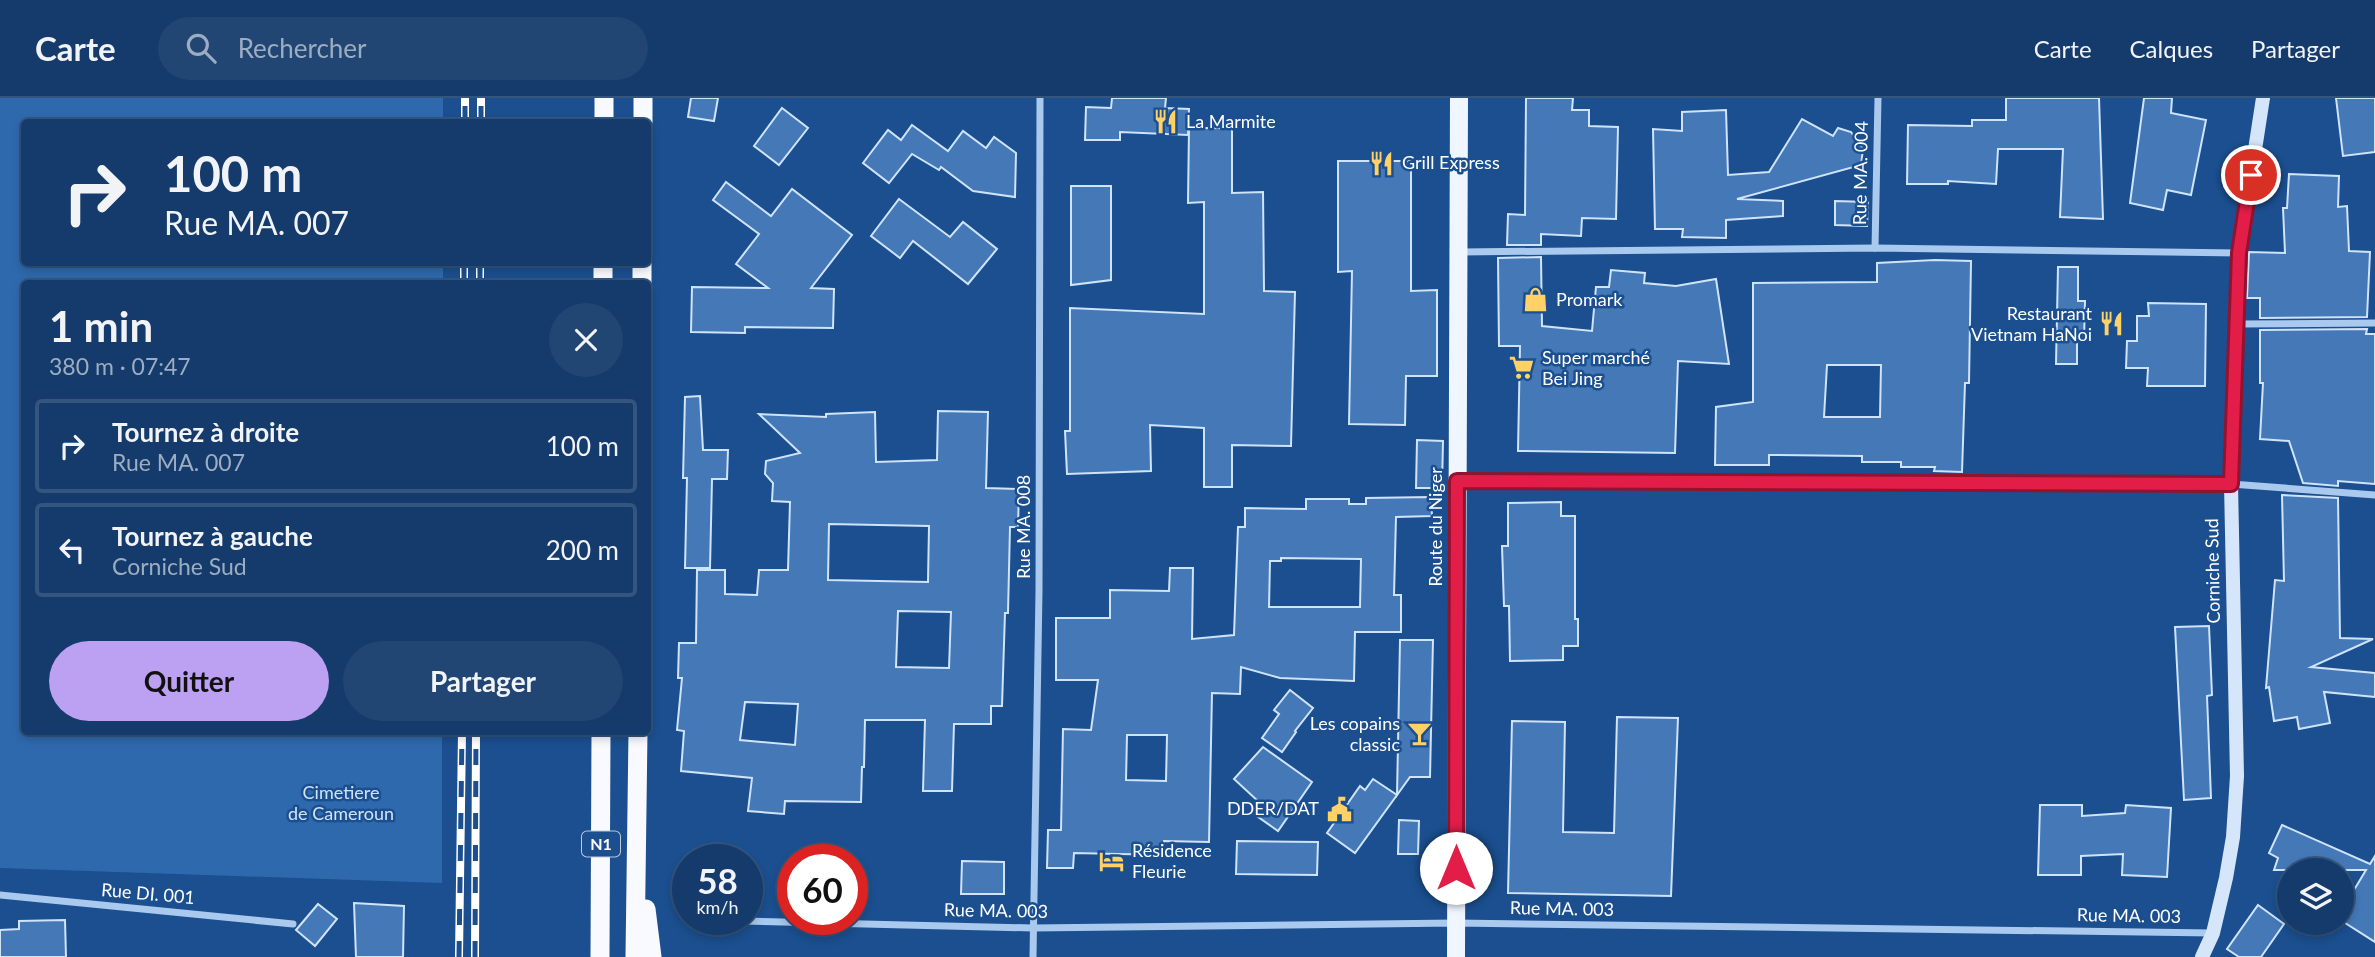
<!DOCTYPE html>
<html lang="fr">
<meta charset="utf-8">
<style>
body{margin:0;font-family:Lato,sans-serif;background:#214673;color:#f1f3f6;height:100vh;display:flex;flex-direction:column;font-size:26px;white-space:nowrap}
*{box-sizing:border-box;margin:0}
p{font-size:23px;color:#9dadc1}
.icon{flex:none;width:38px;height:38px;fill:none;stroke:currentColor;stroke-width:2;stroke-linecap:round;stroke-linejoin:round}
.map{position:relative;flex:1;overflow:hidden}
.panel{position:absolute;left:21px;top:182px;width:630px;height:455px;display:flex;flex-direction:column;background:#143b6b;border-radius:7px;box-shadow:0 4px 10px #0003,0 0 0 2px #33557e}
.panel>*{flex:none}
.banner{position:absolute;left:21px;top:21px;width:630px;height:147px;border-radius:7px;box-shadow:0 4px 10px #0003,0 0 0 2px #33557e;background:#143b6b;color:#f1f3f6;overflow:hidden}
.tools{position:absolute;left:2277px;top:760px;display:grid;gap:14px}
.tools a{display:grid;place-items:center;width:77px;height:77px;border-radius:50%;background:#143b6b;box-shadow:0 4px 10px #0003,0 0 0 2px #33557e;font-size:35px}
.speed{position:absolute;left:672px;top:746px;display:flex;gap:14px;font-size:35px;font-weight:700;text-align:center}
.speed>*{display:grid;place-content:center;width:91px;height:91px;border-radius:50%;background:#143b6b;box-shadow:0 4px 10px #0003,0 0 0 2px #33557e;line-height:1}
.speed small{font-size:18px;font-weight:400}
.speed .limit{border:10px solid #d22;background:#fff;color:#111}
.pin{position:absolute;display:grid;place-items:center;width:60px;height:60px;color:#fff;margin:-30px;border:4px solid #fff;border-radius:50%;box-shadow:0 2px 7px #0007}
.me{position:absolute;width:77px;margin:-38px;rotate:0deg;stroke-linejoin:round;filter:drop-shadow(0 0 5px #0008)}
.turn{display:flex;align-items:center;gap:24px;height:147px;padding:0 28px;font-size:32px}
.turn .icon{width:91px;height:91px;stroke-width:2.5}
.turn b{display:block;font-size:49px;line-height:60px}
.round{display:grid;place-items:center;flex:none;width:74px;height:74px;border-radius:37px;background:#214673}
.head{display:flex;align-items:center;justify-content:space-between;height:119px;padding:0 28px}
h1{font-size:42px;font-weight:700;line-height:52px}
.action{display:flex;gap:14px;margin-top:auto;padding:14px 28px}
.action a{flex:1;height:80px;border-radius:42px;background:#bca0f2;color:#111;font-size:28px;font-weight:700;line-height:80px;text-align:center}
.action a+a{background:#214673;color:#f1f3f6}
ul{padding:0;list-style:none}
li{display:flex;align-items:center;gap:21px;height:94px;margin:0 14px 10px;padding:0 14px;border:4px solid #33557e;border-radius:7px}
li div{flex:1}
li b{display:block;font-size:26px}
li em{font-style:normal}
header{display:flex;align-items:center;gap:42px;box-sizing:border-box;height:98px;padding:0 35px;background:#143b6b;border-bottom:2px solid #33557e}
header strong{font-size:33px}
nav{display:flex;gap:38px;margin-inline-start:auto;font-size:24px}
.search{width:490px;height:63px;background:#214673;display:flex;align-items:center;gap:18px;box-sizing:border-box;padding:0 24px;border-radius:38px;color:#9dadc1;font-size:26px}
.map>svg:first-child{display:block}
</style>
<header>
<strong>Carte</strong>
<div class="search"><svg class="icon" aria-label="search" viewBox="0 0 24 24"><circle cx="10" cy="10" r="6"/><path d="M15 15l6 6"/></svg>Rechercher</div>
<nav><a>Carte</a><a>Calques</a><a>Partager</a></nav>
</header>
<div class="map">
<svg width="2375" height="859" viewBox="0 0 2375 859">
<rect width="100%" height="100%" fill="#1b4f8f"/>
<!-- green -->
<polygon fill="#2e69ad" points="0,0 443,0 443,24 24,24 24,164 443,165 443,185 24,186 24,634 442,634 442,785 0,770"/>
<!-- building -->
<g fill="#4478b7" stroke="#cfe3fa" stroke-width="2" fill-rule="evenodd">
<polygon points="691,0 718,0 714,23 688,19"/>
<polygon points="1112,0 1166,0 1165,10 1189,11 1188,37 1120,34 1120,42 1085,42 1086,9 1111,10"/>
<polygon points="1526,0 1573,0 1572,12 1589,12 1589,28 1618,29 1616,121 1582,120 1581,138 1541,136 1541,147 1507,147 1508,116 1525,117"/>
<polygon points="2006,0 2099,0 2103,121 2060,119 2063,51 1998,51 1996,86 1948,83 1948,86 1907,86 1908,27 1972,28 1972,22 2006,22"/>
<polygon points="2144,0 2172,0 2171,15 2206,22 2191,97 2167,92 2163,112 2130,105"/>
<polygon points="2336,0 2375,0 2375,54 2343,58"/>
<polygon points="782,10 808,30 779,67 754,48"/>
<polygon points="1726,12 1728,77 1769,74 1802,21 1833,38 1838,30 1851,34 1863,51 1861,67 1737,101 1783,103 1783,118 1726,122 1726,140 1682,139 1683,131 1655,131 1653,31 1682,33 1682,14"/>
<polygon points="912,27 948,53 963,33 986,50 994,39 1016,55 1015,99 973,93 941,69 939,72 912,56 889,85 863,65 888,32 901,42"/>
<polygon points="1189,30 1232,30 1232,95 1263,94 1264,193 1295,194 1291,348 1232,347 1232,389 1204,389 1204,330 1150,327 1151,373 1067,376 1065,333 1070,333 1070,210 1204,216 1204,104 1188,105"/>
<polygon points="1338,63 1411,63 1411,193 1437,192 1437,278 1406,278 1405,327 1349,326 1352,173 1338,174"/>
<polygon points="2289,76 2339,78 2338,109 2347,108 2349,153 2370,154 2367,219 2260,220 2260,200 2247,200 2249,154 2285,155 2283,110 2287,110"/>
<polygon points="726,84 771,118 792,91 852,137 811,190 834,191 833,230 745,229 745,235 691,234 692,189 768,190 736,166 759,136 713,102"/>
<polygon points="1071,88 1111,88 1111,182 1071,187"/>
<polygon points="899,101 950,139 963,124 997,151 968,186 913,143 900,160 871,138"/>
<polygon points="1835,103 1868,104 1867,128 1835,127"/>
<polygon points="1541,159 1542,228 1592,233 1596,189 1609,189 1611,172 1645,175 1644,185 1676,188 1716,181 1729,266 1678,263 1675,355 1518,353 1520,248 1499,248 1498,160"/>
<path d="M1935 162 1971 163 1969 285H1965L1962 374 1934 373 1935 369H1901V364H1862V358L1769 357V367H1715L1716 309 1753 304V185L1877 184V165ZM1827 267H1881L1880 319H1824Z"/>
<polygon points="2058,169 2078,169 2078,203 2085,203 2084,242 2077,243 2077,266 2056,266"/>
<polygon points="2148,205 2206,206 2205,288 2147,288 2148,270 2126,270 2127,243 2137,243 2137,218 2149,218"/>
<polygon points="2367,231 2366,236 2375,236 2375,386 2338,383 2338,388 2303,385 2289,343 2260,341 2263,285 2260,285 2260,232"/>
<polygon points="700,298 703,352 728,352 727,381 712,381 710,470 685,470 687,380 683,380 685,299"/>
<path d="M938 313 988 314 986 390 1019 391 1018 429H1010L1008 515H1005L1002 608H991V626H954L952 693H923L925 622H865L864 669H862L861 704 785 703 784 716 748 713 752 680 681 673 684 633 677 632 682 580H678L679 545H696L697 472H725V496L757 497 759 472H788L790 404 772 403 773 385 765 376 766 363 800 355 759 316 826 319V316L875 314 876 364 937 362ZM829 426 929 428 928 484 828 482ZM898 513 951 514 949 570 896 569ZM745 604 798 606 795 647 740 642Z"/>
<polygon points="1417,342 1443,343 1442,390 1416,390"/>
<polygon points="2282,397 2338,400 2340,540 2373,541 2311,569 2375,575 2375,599 2324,594 2330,625 2299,631 2297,619 2274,623 2269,589 2266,590 2275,482 2284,483"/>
<path d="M1431 399 1432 418 1396 419 1394 497H1401V534H1355L1354 583 1280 580 1241 569 1240 596 1212 595 1209 744 1164 743V757L1074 755 1073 770H1047L1048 732H1061L1063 631 1091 632 1098 582H1056V520H1110V492L1169 493 1170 470H1193L1192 541 1234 537 1238 429H1245V410L1306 411V401H1349V406H1366V400ZM1281 460 1361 461 1360 509H1269L1270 463H1281ZM1127 637H1167L1166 683 1126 682Z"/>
<polygon points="1561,404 1561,418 1575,418 1575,521 1578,521 1578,548 1563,548 1563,562 1510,563 1509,508 1504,508 1502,448 1508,448 1508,405"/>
<polygon points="2209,528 2212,597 2207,598 2211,700 2184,702 2175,529"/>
<polygon points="1400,542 1433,542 1430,679 1410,679 1397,697"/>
<polygon points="1290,592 1313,610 1295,633 1296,634 1282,654 1262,640 1279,616 1274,612"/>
<polygon points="1617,619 1678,620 1671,798 1508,795 1512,623 1565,624 1563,734 1614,735"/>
<polygon points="1263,649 1312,684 1278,733 1251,714 1259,704 1234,681"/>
<polygon points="1373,681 1397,697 1355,755 1327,735 1360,688 1365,692"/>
<polygon points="2040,707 2082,707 2082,718 2125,715 2126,707 2171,710 2167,779 2122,777 2123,756 2081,758 2081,777 2038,777"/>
<polygon points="1399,722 1419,723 1418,756 1398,756"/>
<polygon points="2282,727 2370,766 2375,758 2375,844 2342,823 2342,812 2366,772 2274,772 2278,760 2269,755"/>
<polygon points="1237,743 1318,744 1317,777 1236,776"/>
<polygon points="962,763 1004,764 1004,796 961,796"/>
<polygon points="354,805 404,808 403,859 356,859"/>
<polygon points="318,806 337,821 315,848 296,832"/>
<polygon points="2258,807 2284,826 2261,859 2239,859 2227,851"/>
<polygon points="65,822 66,859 0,859 0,832 19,831 19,823"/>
</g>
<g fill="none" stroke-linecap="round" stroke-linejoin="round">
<!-- minor -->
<g stroke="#a9c9ee" stroke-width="7">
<polyline points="1875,150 1878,0"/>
<polyline points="1461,154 1875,150 2239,155"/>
<polyline points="2237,226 2375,225"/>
<polyline points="1459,383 2231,386 2375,397"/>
<polyline points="0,797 293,826"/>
<polyline points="701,822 1033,830 1456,825 2213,835"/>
<polyline points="1033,859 1039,493 1040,0"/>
</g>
<!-- secondary -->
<polyline stroke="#d6e6fa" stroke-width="14" points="2202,859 2213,835 2226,780 2233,739 2237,678 2231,386 2239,155 2263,0"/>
<!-- primary -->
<polyline stroke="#f0f6ff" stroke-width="18" points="1456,859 1459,0"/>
<!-- trunk -->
<g stroke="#f8faff" stroke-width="19">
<polyline points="604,24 604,0"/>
<polyline points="643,24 643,0"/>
<polyline points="603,186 603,164"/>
<polyline points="642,186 642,164"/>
<polyline points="646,811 652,859"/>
<polyline points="600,859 601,634"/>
<polyline points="635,859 638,634"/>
</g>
<defs>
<g id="rail">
<polyline points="465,24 465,0"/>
<polyline points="481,24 481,0"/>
<polyline points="464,186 464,164"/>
<polyline points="480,186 480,164"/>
<polyline points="459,859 462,634"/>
<polyline points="475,859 476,634"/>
</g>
</defs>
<!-- rail casing -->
<use href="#rail" stroke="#fff" stroke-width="8"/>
<!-- rail -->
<use href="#rail" stroke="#1b4f8f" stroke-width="5" stroke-dasharray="16" stroke-linecap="butt"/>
</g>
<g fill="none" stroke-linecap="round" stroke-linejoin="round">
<defs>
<polyline id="route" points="1456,770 1457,383 2231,386 2239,155 2251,77"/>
</defs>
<!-- route casing -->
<use href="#route" stroke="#92132f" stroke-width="18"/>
<!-- route -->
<use href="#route" stroke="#e11d48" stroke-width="12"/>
</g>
<!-- icons -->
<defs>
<symbol id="restaurant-bare" viewBox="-9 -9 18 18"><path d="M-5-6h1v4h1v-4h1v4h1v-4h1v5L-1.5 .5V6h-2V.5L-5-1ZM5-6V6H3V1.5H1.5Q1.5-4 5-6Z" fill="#ffd166" stroke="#1b4f8f" stroke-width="2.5" paint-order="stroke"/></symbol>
<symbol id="shop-bare" viewBox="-9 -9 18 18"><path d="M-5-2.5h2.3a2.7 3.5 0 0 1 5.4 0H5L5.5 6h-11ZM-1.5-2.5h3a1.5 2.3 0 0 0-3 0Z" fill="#ffd166" stroke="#1b4f8f" stroke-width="2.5" paint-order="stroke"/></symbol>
<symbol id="supermarket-bare" viewBox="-9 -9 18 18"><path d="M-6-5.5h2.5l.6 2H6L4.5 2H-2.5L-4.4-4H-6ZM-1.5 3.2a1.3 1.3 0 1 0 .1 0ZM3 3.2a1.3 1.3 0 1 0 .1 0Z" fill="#ffd166" stroke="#1b4f8f" stroke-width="2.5" paint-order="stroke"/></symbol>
<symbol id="bar-bare" viewBox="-9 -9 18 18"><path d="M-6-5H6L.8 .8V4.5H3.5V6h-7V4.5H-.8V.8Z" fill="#ffd166" stroke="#1b4f8f" stroke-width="2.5" paint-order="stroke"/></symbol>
<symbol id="civic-bare" viewBox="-9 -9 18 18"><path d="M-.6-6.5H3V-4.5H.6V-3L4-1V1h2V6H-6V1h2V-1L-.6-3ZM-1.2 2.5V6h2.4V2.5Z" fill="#ffd166" stroke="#1b4f8f" stroke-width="2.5" paint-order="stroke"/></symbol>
<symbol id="hotel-bare" viewBox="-9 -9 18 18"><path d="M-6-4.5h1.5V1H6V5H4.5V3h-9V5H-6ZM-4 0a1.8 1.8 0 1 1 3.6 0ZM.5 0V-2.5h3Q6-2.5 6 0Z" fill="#ffd166" stroke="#1b4f8f" stroke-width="2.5" paint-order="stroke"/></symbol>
</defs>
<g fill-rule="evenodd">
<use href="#restaurant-bare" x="1148" y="6" width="35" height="35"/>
<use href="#restaurant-bare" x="1364" y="48" width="35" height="35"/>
<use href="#shop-bare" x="1518" y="184" width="35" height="35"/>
<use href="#restaurant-bare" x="2094" y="208" width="35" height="35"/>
<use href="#supermarket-bare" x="1504" y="252" width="35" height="35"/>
<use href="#bar-bare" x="1402" y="618" width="35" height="35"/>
<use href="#civic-bare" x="1322" y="694" width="35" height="35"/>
<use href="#hotel-bare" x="1094" y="746" width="35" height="35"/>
</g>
<g text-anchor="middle" stroke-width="5" stroke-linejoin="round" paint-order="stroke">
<!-- shield labels -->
<rect fill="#1b4f8f" stroke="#bbcadd" stroke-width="2" x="582" y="733.5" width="38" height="25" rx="5"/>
<g font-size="16" font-weight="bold" fill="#fff">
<text x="601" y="752">N1</text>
</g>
<!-- poi labels -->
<g font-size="18" fill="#fff" stroke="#1b4f8f" text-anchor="start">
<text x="1186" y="30">La Marmite</text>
<text x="1402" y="71">Grill Express</text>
<text x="1556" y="208">Promark</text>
<text x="2092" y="222" text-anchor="end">Restaurant<tspan x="2092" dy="21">Vietnam HaNoi</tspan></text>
<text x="1542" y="266">Super marché<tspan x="1542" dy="21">Bei Jing</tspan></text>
<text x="1400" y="632" text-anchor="end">Les copains<tspan x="1400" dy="21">classic</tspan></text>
<text x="1319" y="717" text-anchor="end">DDER/DAT</text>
<text x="1132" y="759">Résidence<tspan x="1132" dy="21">Fleurie</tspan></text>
</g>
<!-- street labels -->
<g font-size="18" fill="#fff" stroke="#1b4f8f">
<text transform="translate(1861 75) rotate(-89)" y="6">Rue MA. 004</text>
<text transform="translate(1024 429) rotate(-90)" y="6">Rue MA. 008</text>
<text transform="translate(1436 429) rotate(-90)" y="6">Route du Niger</text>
<text transform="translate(2213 473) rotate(-91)" y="6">Corniche Sud</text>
<text transform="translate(148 796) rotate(5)" y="6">Rue DI. 001</text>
<text transform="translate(1562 811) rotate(1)" y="6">Rue MA. 003</text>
<text transform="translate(996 813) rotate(1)" y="6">Rue MA. 003</text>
<text transform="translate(2129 818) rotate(1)" y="6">Rue MA. 003</text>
</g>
<!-- park labels -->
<g font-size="18" fill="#cfe3fa" stroke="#1b4f8f">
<text x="341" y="701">Cimetiere<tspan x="341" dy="21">de Cameroun</tspan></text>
</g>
</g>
</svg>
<div class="tools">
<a><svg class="icon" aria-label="layers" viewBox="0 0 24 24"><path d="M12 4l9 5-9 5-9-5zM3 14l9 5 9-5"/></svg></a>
</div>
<div class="speed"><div>58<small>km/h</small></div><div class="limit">60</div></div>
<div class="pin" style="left:2251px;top:77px;background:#d93025"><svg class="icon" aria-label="arrive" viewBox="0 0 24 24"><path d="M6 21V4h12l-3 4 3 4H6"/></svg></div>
<svg class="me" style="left:1456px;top:770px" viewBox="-20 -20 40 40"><circle r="19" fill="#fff"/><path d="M0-13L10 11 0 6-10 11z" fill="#e11d48"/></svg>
<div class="banner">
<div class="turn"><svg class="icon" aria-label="right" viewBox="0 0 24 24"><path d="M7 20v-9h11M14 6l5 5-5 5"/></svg><div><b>100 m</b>Rue MA. 007</div></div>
</div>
<section class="panel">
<div class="head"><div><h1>1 min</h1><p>380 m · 07:47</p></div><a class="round"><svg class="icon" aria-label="close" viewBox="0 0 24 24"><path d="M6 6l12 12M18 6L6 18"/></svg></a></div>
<ul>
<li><svg class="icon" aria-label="right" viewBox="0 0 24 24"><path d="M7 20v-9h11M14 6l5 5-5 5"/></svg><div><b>Tournez à droite</b><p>Rue MA. 007</p></div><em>100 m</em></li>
<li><svg class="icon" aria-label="left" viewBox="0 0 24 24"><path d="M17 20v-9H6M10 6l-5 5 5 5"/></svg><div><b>Tournez à gauche</b><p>Corniche Sud</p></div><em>200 m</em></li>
</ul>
<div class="action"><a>Quitter</a><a>Partager</a></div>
</section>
</div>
